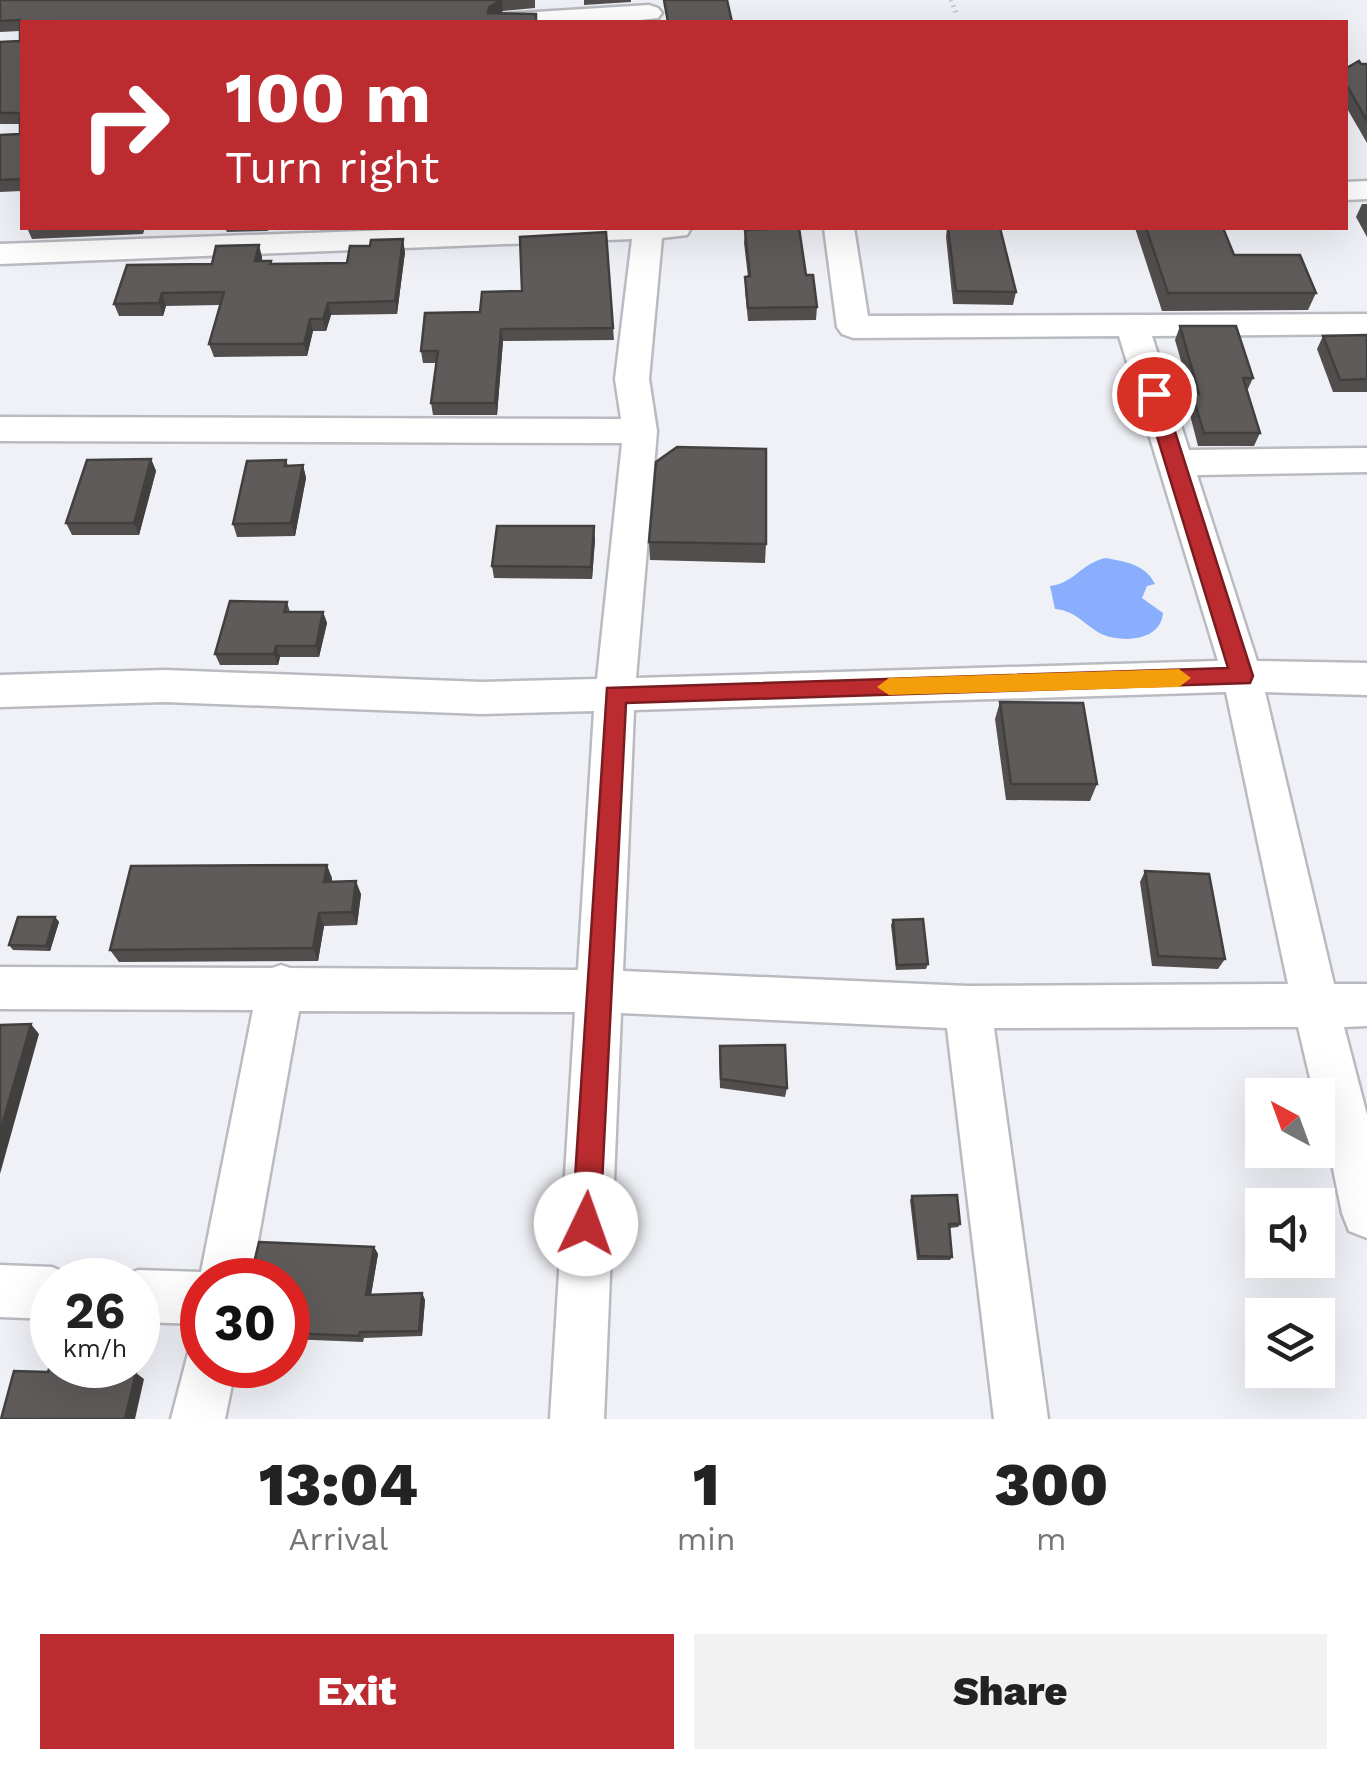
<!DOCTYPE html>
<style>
body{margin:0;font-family:"Work Sans",sans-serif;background:#f2f2f2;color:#222;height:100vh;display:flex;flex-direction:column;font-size:38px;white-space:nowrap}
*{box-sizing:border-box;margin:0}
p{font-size:32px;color:#767676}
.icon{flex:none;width:55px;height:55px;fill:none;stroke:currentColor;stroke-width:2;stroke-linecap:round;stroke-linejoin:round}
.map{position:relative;height:1419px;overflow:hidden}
.panel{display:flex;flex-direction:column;background:#fff;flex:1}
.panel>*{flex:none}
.hud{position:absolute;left:20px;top:20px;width:1328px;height:210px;border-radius:0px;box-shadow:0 10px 40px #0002;background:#bb2b2f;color:#fff;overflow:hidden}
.needle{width:65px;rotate:319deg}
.tools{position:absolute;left:1245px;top:1078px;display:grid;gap:20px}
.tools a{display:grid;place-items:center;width:90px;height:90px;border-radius:0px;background:#fff;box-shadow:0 10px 40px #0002;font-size:50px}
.speed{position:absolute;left:30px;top:1258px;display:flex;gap:20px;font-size:50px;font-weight:700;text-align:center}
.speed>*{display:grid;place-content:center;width:130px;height:130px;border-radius:50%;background:#fff;box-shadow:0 10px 40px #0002;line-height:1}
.speed small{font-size:25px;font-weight:400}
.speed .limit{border:15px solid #d22;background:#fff;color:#111}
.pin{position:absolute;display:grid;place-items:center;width:85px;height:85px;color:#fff;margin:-42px;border:5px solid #fff;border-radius:50%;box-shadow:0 2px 10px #0007}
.me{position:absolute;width:110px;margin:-55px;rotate:3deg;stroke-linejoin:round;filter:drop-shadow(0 0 8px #0008)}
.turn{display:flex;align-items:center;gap:35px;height:210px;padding:0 40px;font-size:45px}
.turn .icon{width:130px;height:130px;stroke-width:2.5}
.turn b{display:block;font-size:70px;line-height:85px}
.eta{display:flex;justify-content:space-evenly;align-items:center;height:170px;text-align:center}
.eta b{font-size:60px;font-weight:800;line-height:70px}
.cta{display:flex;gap:20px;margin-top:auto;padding:20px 40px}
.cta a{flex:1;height:115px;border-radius:0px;background:#bb2b2f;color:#fff;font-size:40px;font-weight:800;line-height:115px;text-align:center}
.cta a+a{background:#f2f2f2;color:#222}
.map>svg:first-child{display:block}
</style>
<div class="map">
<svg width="1367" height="1419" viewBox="0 0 1367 1419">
<rect width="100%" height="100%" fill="#eff1f6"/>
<!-- water -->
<path fill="#89aefd" d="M1106 558C1126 562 1145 564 1155 584L1147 586 1142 598 1163 613C1161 640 1125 643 1104 635 1085 627 1078 611 1055 609L1050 586C1075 583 1081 563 1106 558Z"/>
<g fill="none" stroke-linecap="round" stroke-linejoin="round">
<defs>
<g id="minor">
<polygon points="649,5 658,8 662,13 658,18 621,22 492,22 505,14"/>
<polygon points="1367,181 1367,199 1345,200 1345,182"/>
<path d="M446 228H691L687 235 662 238 649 379 657 431 636 678 1218 661 1119 336 853 338 842 334 837 327 824 228H854L868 316 1367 314V334L1152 336 1189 450 1367 448V472L1197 475 1257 661 1367 663V695L1265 692 1334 984H1367V1026L1344 1027 1367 1115V1238L1349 1231 1342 1213 1318 1095H1314L1298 1027 994 1028 1048 1419H994L947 1028 621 1013 604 1419H550L575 1012 299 1011 251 1280H202V1324L138 1322V1280L120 1278 138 1270 201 1272 253 1010 0 1009V967L272 968 281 965 290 968 578 970 594 711 482 714 165 702 0 707V675L165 670 482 682 597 679 622 443 0 441V417L621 419 615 379 632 239 0 264V244ZM1226 692 1288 984 968 986 623 971 634 710Z"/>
<polygon points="0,1265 52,1267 70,1275 73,1280 52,1280 52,1319 0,1317"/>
<polygon points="202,1341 202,1365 236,1365 225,1419 171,1419 190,1346"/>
</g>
</defs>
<!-- minor casing -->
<use href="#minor" stroke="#b9bbc0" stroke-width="5"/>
<!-- path -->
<polyline stroke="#b1b3b7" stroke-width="5" stroke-dasharray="1 5" stroke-linecap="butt" points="951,0 956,13"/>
<!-- minor -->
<use href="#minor" fill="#fff" fill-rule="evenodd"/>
</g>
<!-- wall -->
<g fill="#524e4d">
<polygon points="0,0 535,0 535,8 503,11 499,13 22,22 22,191 0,192 0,135 20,134 20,124 0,124 0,42 20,41 20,31 0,32"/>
<polygon points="584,0 631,0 631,2 584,5"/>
<polygon points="1361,64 1367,64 1367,143 1345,105 1345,69"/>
<polygon points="1362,204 1367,204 1367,237 1356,217"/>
<polygon points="27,228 145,228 143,234 32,239"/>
<polygon points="225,228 269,228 268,231 227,232"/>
<polygon points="947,228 1000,228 1016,292 1013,305 953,304 946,237"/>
<polygon points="1135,228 1223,228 1234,255 1316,293 1308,310 1162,311"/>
<polygon points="745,230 806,275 817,307 816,320 748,321 745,290 745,277 748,277 744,243"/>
<polygon points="606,232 614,340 503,341 497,415 433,415 431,403 436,363 423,363 421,351 480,312 522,291"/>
<polygon points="405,252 397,314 331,315 326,331 313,331 307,356 214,357 209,344 220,305 166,306 163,316 119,316 114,304 212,264 262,257 262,261 271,261 272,264 347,263"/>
<polygon points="1180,326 1253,378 1247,391 1260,433 1254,446 1198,446 1188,407 1191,396 1175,340"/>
<polygon points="1367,335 1367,392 1333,392 1317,349 1323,336"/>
<polygon points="151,459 156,471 139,535 72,535 66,523"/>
<polygon points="286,460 288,466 303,465 306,478 295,536 237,537 233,524"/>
<polygon points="595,539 592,579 494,578 492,566"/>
<polygon points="649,542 766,544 765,563 650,560"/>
<polygon points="287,602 290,612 323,612 327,623 319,657 280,657 278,665 220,665 215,654"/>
<polygon points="1000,702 1097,784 1090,801 1006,800 995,719"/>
<polygon points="1145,871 1225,959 1218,969 1152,966 1140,882"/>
<polygon points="332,878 332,881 361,894 357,925 324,926 318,961 119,962 110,950"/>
<polygon points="55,917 59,922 50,951 13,950 9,945"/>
<polygon points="893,920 928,964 926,969 896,970 891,925"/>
<polygon points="719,1055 787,1088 785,1097 720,1088"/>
<polygon points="912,1196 960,1224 958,1227 950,1228 952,1257 950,1260 917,1260 910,1200"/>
<polygon points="374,1247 378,1254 371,1295 422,1293 425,1300 422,1336 364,1338 363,1342 288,1339 288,1280"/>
</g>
<!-- shaded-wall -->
<g fill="#42403f">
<polygon points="502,0 503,11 490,19 488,13 489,7"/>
<polygon points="403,239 405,252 397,314 395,301"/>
<polygon points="259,245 262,257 259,274 255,261"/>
<polygon points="162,293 166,306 163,316 159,303"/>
<polygon points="328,303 331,315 326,331 323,319"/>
<polygon points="310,319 313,331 307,356 304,344"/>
<polygon points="501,329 503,341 497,415 495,403"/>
<polygon points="151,459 156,471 139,535 134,523"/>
<polygon points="303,465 306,478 295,536 291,523"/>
<polygon points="594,526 595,539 592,579 591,567"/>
<polygon points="323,612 327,623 319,657 316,646"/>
<polygon points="276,646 280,657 278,665 274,654"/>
<polygon points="327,865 332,878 330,894 324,882"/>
<polygon points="356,881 361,894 357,925 352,912"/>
<polygon points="319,913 324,926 318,961 313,948"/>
<polygon points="55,917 59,922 50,951 46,946"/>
<polygon points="31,1024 39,1034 0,1174 0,1132"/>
<polygon points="374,1247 378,1254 370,1301 366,1295"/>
<polygon points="422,1293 425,1300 422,1336 419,1331"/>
<polygon points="103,1365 110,1365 113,1367 111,1378 102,1373"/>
<polygon points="136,1373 144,1379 135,1419 125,1419"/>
</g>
<!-- building -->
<g fill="#5f5b5a" stroke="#42403f" stroke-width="2.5">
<polygon points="0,0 501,0 489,7 488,13 536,14 536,22 22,22 22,179 0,180 0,135 20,134 20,113 0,113 0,42 20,41 20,20 0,21"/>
<polygon points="664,0 727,0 732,22 668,22"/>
<polygon points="1359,61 1361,64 1367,64 1367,121 1345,82 1345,69"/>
<polygon points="799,228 806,275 813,275 817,307 748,308 745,277 750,276 745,230"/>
<polygon points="948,228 1000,228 1016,292 956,291"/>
<polygon points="1146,228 1223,228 1234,255 1300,255 1316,293 1168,293"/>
<polygon points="606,232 613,328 501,329 495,403 431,403 438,351 421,351 425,313 480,312 482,292 522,291 520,237"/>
<polygon points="403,239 395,301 328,303 323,319 310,319 304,344 209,344 224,292 162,293 159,303 114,304 127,265 212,264 216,246 259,245 255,261 271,261 270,264 347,263 350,246 370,246 371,240"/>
<polygon points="1180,326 1236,326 1253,378 1243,378 1260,433 1204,433 1192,394 1199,394"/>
<polygon points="1367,335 1367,379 1340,380 1323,336"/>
<polygon points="677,447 766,449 766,544 649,542 656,462"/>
<polygon points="151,459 134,523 66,523 87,460"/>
<polygon points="286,460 285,466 303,465 291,523 233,524 247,461"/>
<polygon points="497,526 594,526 591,567 492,566"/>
<polygon points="230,601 287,602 284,612 323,612 316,646 276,646 274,654 215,654"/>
<polygon points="1000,702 1083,703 1097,784 1011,784"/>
<polygon points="327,865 324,882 356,881 352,912 319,913 313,948 110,950 131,866"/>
<polygon points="1145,871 1209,874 1225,959 1158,956"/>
<polygon points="18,917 55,917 46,946 9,945"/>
<polygon points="923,919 928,964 897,965 893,920"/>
<polygon points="31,1024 0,1132 0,1025"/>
<polygon points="785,1045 787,1088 721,1079 720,1046"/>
<polygon points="957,1195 960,1224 949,1224 952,1257 919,1256 912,1196"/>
<polygon points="259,1242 374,1247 366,1295 422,1293 419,1331 360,1332 359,1336 288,1333 288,1280 250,1280"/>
<polygon points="52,1360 52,1365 103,1365 102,1373 136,1373 125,1419 1,1419 14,1371 48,1372"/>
</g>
<!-- route -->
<polygon fill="#bb2b2f" stroke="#7a1c1f" stroke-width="2.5" points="1154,388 1163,394 1253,676 1250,683 626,703 600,1224 596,1234 586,1239 576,1234 572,1224 607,688 1228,668 1144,394"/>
<!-- slow -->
<polygon fill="#f59e0b" points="1179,669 1191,678 1179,687 889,695 877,687 889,678"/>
</svg>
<div class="tools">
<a><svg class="needle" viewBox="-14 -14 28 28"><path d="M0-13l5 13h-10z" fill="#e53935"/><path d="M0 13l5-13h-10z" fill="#767676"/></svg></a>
<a><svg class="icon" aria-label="sound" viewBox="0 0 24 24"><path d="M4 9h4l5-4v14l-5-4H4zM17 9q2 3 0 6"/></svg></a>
<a><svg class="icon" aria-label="layers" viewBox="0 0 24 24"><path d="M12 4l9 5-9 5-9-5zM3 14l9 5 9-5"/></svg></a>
</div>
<div class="speed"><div>26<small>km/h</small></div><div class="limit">30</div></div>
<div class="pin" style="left:1154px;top:394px;background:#d93025"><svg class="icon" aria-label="arrive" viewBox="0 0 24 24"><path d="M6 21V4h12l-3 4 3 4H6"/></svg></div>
<svg class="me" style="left:586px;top:1224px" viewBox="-20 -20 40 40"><circle r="19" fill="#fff"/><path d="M0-13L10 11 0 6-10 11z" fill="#bb2b2f"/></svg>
<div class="hud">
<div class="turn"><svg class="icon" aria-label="right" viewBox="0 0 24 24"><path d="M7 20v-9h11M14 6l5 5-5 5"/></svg><div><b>100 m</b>Turn right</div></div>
</div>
</div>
<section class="panel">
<div class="eta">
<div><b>13:04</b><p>Arrival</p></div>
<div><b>1</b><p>min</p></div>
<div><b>300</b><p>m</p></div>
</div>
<div class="cta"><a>Exit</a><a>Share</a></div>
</section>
